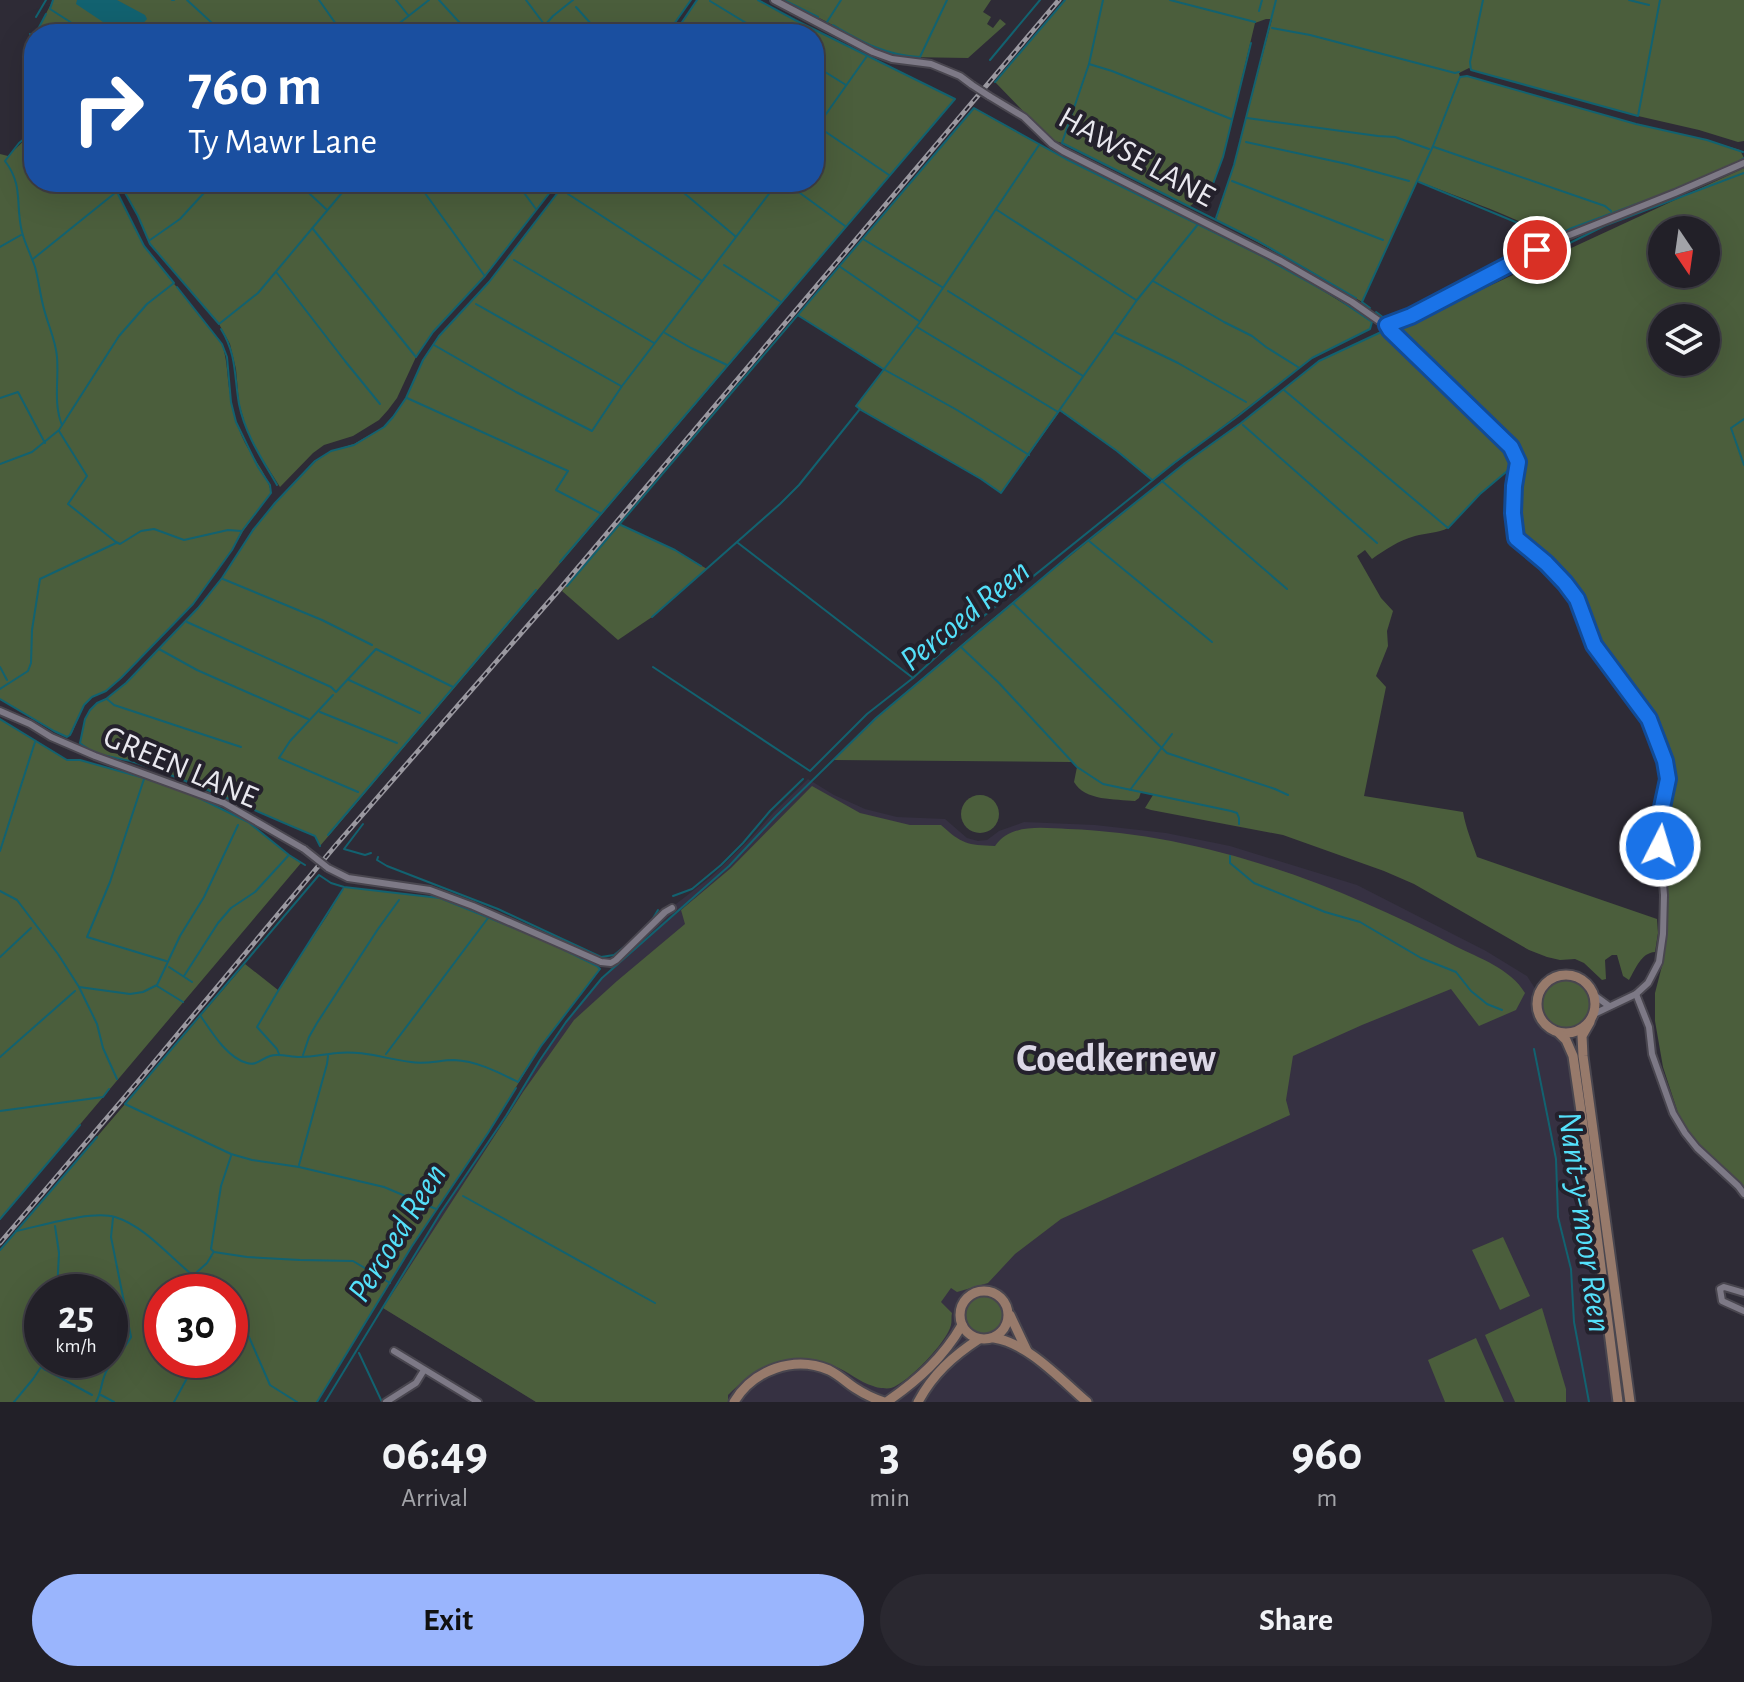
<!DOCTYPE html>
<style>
body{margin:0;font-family:"Alegreya Sans",sans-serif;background:#2a2830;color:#f1f3f6;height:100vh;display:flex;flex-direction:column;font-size:30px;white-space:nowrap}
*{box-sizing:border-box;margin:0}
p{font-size:26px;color:#a2a3a8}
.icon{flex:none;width:44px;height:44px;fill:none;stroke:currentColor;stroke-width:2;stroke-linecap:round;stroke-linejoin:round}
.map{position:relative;height:1402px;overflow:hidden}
.drawer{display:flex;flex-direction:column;background:#222028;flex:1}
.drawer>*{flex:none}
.banner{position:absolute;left:24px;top:24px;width:800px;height:168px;border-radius:32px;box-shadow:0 8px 32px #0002,0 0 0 2px #3f3e45;background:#1a4fa0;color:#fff;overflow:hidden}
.needle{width:52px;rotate:167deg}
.fabs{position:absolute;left:1648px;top:216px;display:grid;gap:16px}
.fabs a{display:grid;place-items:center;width:72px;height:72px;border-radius:50%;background:#222028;box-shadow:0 8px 32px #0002,0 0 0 2px #3f3e45;font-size:40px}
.speed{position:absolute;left:24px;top:1274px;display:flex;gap:16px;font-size:40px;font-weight:700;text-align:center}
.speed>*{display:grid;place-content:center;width:104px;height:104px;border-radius:50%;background:#222028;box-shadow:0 8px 32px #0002,0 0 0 2px #3f3e45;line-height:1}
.speed small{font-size:20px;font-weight:400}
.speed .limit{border:12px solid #d22;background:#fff;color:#111}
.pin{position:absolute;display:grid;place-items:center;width:68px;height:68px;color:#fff;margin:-34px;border:4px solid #fff;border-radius:50%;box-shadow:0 2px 8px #0007}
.me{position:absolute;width:88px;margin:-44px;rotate:5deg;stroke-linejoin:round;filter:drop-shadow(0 0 6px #0008)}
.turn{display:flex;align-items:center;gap:28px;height:168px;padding:0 32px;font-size:36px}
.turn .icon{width:104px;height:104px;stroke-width:2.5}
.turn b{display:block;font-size:56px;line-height:68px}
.eta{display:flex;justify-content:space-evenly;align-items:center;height:136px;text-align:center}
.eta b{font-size:48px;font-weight:700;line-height:56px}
.cta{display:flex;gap:16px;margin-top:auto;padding:16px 32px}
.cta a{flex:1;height:92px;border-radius:48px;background:#9ab5fd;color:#111;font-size:32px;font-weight:700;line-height:92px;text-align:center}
.cta a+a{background:#2a2830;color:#f1f3f6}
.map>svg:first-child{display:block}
</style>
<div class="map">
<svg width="1744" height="1402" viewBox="0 0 1744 1402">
<rect width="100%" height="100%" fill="#2e2b36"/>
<!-- built -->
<polygon fill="#363142" points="808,779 834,795 865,809 897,817 945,819 967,838 978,841 987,840 999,831 1024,822 1095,825 1166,833 1230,846 1357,885 1486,951 1527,976 1538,993 1536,1003 1539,1016 1545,1024 1559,1033 1570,1047 1618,1402 536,1402 383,1308 441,1212 506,1116 540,1060 584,998 610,971 611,963 676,904 712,876 751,838 773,813"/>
<!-- green -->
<g fill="#4b5e3c" fill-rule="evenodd">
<polygon points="53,0 691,0 667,34 38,34 37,31"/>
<path d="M697 0H758L795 20 955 99 320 846 315 836C256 812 198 783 137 763 118 757 96 757 80 743L85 719 90 710 97 703 106 699 126 683 198 608 222 578 253 530 275 503 316 461 331 451 354 444 384 427 393 417 406 398 423 360 439 336 489 282 566 182H814V34H674Z"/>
<polygon points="784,0 991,0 983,12 991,17 987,24 993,28 1000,19 1006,24 968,58 905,57 890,54 870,46 827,22"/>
<path d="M1065 0H1744V141L1738 142 1699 130 1638 116 1474 71 1469 68 1459 73 1460 77 1467 76 1636 124 1707 140 1740 150 1744 158 1735 164 1661 195 1572 228 1550 239C1539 225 1440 190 1417 181L1362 302 1309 270 1216 220 1234 165 1272 19H1266L1255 23 1223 157 1213 184 1200 198 1189 207 1062 143 1051 140 995 82Z"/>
<path d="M974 108C1006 126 1038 145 1071 161 1172 211 1275 257 1369 320L1372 322 1370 329 1312 358 1153 480 1117 451 1060 411 1001 493 981 479 860 409 856 406 884 370 798 315Z"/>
<path d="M34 131V182H112L144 246 222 344C227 359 227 372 229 388 232 407 236 425 245 443 253 458 269 477 271 493L243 531 232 550 193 604 121 678 106 691 92 697 84 705 72 733 67 737 54 731 0 699V154L8 156Z"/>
<path d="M1744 168V1189L1712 1160 1689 1135 1679 1116 1663 1067 1655 1021V993L1663 962 1658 826 1668 779 1649 719 1594 645 1588 623 1565 583 1516 538 1513 513 1518 462 1511 447 1392 331ZM1662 230H1706V274H1662ZM1662 318H1706V362H1662Z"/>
<polygon points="119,182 558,182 485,276 433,332 416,357 397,398 388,410 379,420 353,436 324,445 313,453 280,487 254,446 246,427 239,403 236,369 230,344 219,324 150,244 138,216"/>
<path d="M1386 330 1506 448 1512 467 1480 494 1448 528C1438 533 1426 533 1415 536 1398 541 1386 549 1372 559L1365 550 1357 556 1381 598 1393 611 1387 631 1388 646 1376 676 1386 687 1364 796 1463 812C1466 829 1472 842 1477 857L1657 919 1658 933 1655 952C1641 953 1636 968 1629 980L1623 976 1617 955H1612L1605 960 1606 979 1602 980 1584 963 1575 959 1560 960 1547 957 1529 950 1414 884 1384 871 1283 835 1151 810 1145 808 1153 795 1141 792 1139 798 1135 801C1115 799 1085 801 1074 782L1077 767 1072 762 833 760 876 718 981 628 1185 463 1241 423 1319 361Z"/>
<polygon points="619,524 675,550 707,569 652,617 618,640 562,591"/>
<polygon points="0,719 67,760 80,760 144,778 191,794 248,822 289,855 301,863 0,1219"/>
<path d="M812 786 860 813 910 825H941C962 844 967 845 995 846 1011 823 1042 828 1068 829 1204 834 1336 884 1455 946 1479 958 1511 969 1525 993L1516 1010 1479 1026 1451 989 1362 1025 1293 1056 1286 1100 1290 1115 1061 1219 1015 1254 988 1283 957 1292 951 1288 941 1302 952 1313C951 1317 952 1321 951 1325 947 1342 908 1383 891 1388 887 1389 877 1388 873 1386 859 1382 848 1371 834 1366 791 1349 759 1364 728 1395V1402H536L383 1308 523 1092 574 1020 617 981 685 924 681 910 731 868Z"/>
<circle cx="980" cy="814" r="19"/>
<path d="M344 887 440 898 546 941 597 966 600 969 541 1046 488 1133 412 1246 317 1402H0V1250L245 964 278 990 327 916ZM42 1292H110V1360H42ZM162 1292H230V1360H162Z"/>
<circle cx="1566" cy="1004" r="25"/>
<polygon points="1503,1237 1530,1296 1500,1310 1472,1250"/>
<circle cx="985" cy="1315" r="19"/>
<polygon points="1542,1308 1566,1389 1566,1402 1515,1402 1485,1335"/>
<polygon points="1476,1338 1504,1402 1445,1402 1428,1360"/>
</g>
<!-- water -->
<polygon fill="#126270" points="77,0 117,0 145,15 147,19 134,34 121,34 76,4"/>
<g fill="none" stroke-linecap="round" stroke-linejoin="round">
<!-- stream -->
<g stroke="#126270" stroke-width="2">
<polyline points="53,0 50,9 89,34"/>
<polyline points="172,0 174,0"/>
<polyline points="187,0 224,34"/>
<polyline points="319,0 343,34"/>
<polyline points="396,0 408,15"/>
<polyline points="439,0 470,34"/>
<polyline points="526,0 544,24"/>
<polyline points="784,0 818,17"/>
<polyline points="1103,0 1089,64 1062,143 1258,241 1356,298"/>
<polyline points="1170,0 1255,22"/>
<polyline points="1483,0 1470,62 1471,70 1638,116 1660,0"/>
<polyline points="1629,0 1649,5"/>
<polyline points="710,1 764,34"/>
<polyline points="576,7 600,34"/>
<polyline points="1259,11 1262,0"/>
<polyline points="36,17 46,0"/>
<polyline points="827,22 841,0"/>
<path d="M833 25C862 42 887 56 920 57L947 0"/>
<polyline points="1272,28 1310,35 1455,73 1459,72"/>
<polyline points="30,34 34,42"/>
<polyline points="38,34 37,31 46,14"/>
<polyline points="403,34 397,25 429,0"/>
<polyline points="537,34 553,16 573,0"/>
<polyline points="667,34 691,0"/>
<polyline points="674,34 697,0"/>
<polyline points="990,60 1040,0"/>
<polyline points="1089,64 1112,71 1231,119"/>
<polyline points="814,65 846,85"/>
<polyline points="995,82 1065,0"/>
<polyline points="1247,118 1378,136 1395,137 1429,149"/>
<polyline points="823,130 889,175"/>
<path d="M34 131 19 143 5 161C24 186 15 205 22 232 25 244 31 255 35 267 39 281 40 295 44 309 48 325 56 341 57 357 59 380 53 403 62 425"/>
<polyline points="814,131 867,56"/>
<polyline points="1246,142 1347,164 1409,181"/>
<polyline points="1434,147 1605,206 1611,211"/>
<polyline points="1232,181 1383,240"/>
<polyline points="119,182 138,216 150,244 219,324 258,293 351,182"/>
<polyline points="297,182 326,209"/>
<polyline points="417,182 484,275"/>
<polyline points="516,182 536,209"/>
<polyline points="671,182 735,236"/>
<polyline points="785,182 845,226"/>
<polyline points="1419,182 1547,235"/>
<polyline points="568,194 702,281"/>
<polyline points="1200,198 1213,184 1223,157 1251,43"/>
<polyline points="997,210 1136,300"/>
<polyline points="1216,218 1234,165 1276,0"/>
<polyline points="313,229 416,357 433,332 485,276 558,182"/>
<polyline points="863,239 942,287"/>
<polyline points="1550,239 1572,228 1661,195 1735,164 1744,158"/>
<polyline points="150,240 180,219 214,182"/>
<polyline points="0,247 21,235"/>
<polyline points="33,259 115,193"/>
<polyline points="514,260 654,343"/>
<polyline points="724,265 781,302"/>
<polyline points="839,266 919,321"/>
<polyline points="277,273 345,361 380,404"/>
<polyline points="1153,281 1224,322 1252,336 1266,347 1298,367"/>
<polyline points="948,291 1083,376"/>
<polyline points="476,304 621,386"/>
<polyline points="1370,308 1362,302 1433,146 1460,77 1467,76 1636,124 1707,140 1743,152"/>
<polyline points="1415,309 1505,262"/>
<polyline points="1376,312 1388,321 1406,313"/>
<polyline points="799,316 885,370 957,410 1029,455"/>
<polyline points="917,327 1058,412"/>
<path d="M221 329C237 355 234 376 239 404 245 434 262 459 277 485"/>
<polyline points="665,333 691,348 727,365"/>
<polyline points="1116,333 1178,363 1246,402"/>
<polyline points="1389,335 1496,437 1506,448 1509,457"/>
<polyline points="434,345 516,392 592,431 622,386 778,182"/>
<polyline points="1284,390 1448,528 1480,494 1512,467"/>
<polyline points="0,398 18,392 45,443"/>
<polyline points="407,398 568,471 556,490 600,513"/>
<polyline points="861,410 981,479 1001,493 1137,300 1199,223"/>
<polyline points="1061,411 1117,451 1152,480"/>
<polyline points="1744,419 1731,428 1744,465"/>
<polyline points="1243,425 1377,543"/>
<polyline points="59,431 87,476 68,504 116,542 120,544 141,531 154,529 184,540 228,530 241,531"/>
<polyline points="0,464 32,452 59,430 119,336 147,304 174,283 144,246 112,182"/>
<polyline points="1162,481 1287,589"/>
<polyline points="621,525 675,550 701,566"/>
<polyline points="1089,541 1212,642"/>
<polyline points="738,543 913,678"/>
<polyline points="560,562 955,99 795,20 758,0"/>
<polyline points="223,579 322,620 372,645"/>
<polyline points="567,586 974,108 1066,159 1260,255 1337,298 1372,322 1370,329 1312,358 1238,416 1174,463 959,636 913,678 867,714 810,771 653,667"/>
<polyline points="1013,603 1167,753 1275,789 1288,795"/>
<polyline points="652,617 780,504 799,485 860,409 856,406 920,322 1039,145"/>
<polyline points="187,622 331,687 336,692 376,649 453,687"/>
<polyline points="961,647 999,683 1077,767 1103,784 1231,811 1237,813 1239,818 1239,824"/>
<polyline points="159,649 197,670 308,719"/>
<polyline points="0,667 7,680"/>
<polyline points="349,680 420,713"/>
<polyline points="0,689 28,671 31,663 32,630 40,579 116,543"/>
<polyline points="333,695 290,741 279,758 358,792"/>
<polyline points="0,699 54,731 67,737 70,735 84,705 92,697 106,691 121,678 193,604 232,550 242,531 271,493 270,485 258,467 236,422 231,402 227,357 222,344 177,287"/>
<polyline points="107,699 114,705 241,747"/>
<polyline points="320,712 397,743"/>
<polyline points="0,719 67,760 80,760 144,778 191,794 248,822 289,855 305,865"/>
<polyline points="144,779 110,882 87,937 166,961"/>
<polyline points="1130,790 1172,734"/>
<polyline points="363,824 344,849 365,855 371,853"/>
<polyline points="328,835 536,590"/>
<path d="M320 846 315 836C256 812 198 783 137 763 118 757 96 757 80 743L85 719 90 710 97 703 106 699 126 683 198 608 222 578 253 530 275 503 315 461 331 451 354 445 384 427 393 417 406 398 423 360 439 336 489 282 566 182"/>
<polyline points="0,851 35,742"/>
<polyline points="1230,856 1230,863 1254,883 1325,912 1360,922 1421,958 1456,972 1471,991 1487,1004 1502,1010"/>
<polyline points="378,857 377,860 387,866 498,909 601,957 614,955 624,947"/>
<polyline points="0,891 17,900 58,954 79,987 97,1024 103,1048 117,1079"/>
<polyline points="673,896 692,889 721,865 743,843 770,811 803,779"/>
<polyline points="632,940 652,920 658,910"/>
<polyline points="0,957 31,928"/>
<polyline points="169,967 192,982"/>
<polyline points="184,976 218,923 231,908 255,892 288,856"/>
<polyline points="157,986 183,1002"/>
<polyline points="79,987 130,994 143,992 157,985 180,936 204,897 238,825"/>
<path d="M200 1015C211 1031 227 1058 247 1063 256 1066 261 1059 270 1056 279 1053 290 1057 300 1057 313 1057 325 1054 337 1053 362 1050 386 1059 411 1062 425 1065 440 1060 454 1060 477 1061 498 1072 518 1082L541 1046 600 969 597 966 546 941 440 898 344 887 331 883 319 875 125 1104 231 1154 252 1160 299 1167 384 1187 436 1209"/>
<polyline points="1534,1049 1556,1159 1558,1217 1571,1269 1574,1322 1589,1402"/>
<polyline points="279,1054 277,1049 257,1027 278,991 343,889"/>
<polyline points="386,1054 488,918"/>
<polyline points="303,1055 309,1037 317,1023 378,929 399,900"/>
<polyline points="0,1057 75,991"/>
<polyline points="0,1111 103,1097 109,1089"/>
<polyline points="231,1156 221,1186 211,1249 214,1252 247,1257 300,1260 353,1261 390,1283"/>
<polyline points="299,1165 327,1064 328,1056"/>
<polyline points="463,1196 655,1303"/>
<polyline points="0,1219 80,1125"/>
<polyline points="55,1226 59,1253 57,1292"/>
<path d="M16 1231C41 1226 92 1210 115 1217 144 1226 167 1254 190 1273L195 1274 216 1292"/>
<polyline points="0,1250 97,1137"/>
<polyline points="197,1272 207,1263 213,1253"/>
<polyline points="230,1303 238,1312 270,1385 297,1402"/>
<polyline points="359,1353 382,1402"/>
<polyline points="50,1360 46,1370 92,1395"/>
<polyline points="101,1395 114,1402"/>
<polyline points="14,1402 33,1379 41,1367 45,1370"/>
<path d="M96 1402C102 1392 101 1380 107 1370 114 1358 125 1349 131 1337L111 1237 113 1218"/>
<polyline points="174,1402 197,1360"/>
<polyline points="317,1402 412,1246 488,1133 516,1088"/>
<polyline points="325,1402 441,1212 506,1116 540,1060 566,1022 602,978 729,866 776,816 876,718 1071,554 1185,463 1241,423 1319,361 1379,333 1421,317 1604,226 1744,173"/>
</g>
<defs>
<g id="street">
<polyline points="774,0 873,52 892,59 931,64 960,76 972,85"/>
<polyline points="989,96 1024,117 1052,144 1063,151 1281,261 1352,302 1382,323 1387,325"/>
<polyline points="1387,325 1390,330 1511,447 1518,462 1514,486 1513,513 1516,538 1546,563 1565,583 1577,599 1594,645 1649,719 1665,761 1668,779 1658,826 1664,895 1663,934 1659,962 1648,983 1636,994 1594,1014"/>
<polyline points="1387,325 1411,316 1562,238 1675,193 1744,163"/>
<polyline points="0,711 30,724 51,737 95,756 224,803 304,849"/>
<polyline points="328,868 348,878 430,890 473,906 601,962 611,963 616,960 665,912 672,908"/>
<polyline points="1636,994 1649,1027 1652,1054 1673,1113 1685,1133 1697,1148 1738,1186 1744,1194"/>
<polyline points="1594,995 1609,1006"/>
<polyline points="1744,1293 1724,1287 1720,1289 1722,1301 1744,1311"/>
<polyline points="394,1351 478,1402"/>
<polyline points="386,1402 416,1383 424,1370"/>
</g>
<g id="secondary">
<circle cx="1566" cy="1004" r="29"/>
<polyline points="1590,1022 1582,1036 1583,1056 1630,1402"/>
<polyline points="1559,1033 1566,1040 1573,1056 1583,1125 1618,1402"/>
<circle cx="984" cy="1315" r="24"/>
<polyline points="1010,1315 1027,1351"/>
<path d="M994 1338C1028 1343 1061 1380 1087 1402"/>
<path d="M888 1401C918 1380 943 1358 962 1325"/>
<path d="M734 1402C753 1370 794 1355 829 1370 839 1375 846 1382 855 1388 864 1394 875 1399 884 1402"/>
<path d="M918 1402C933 1374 953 1356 979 1339"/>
</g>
</defs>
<!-- street casing -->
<use href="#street" stroke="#49464f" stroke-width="10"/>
<!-- secondary casing -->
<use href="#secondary" stroke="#49464f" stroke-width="13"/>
<!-- street -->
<use href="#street" stroke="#7d7986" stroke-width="6"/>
<!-- secondary -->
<use href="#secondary" stroke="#977a6b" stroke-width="9"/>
<defs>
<polyline id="rail" points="0,1243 141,1078 336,845 559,590 1059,0"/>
</defs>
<!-- rail casing -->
<use href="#rail" stroke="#9a98a0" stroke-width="5"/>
<!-- rail -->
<use href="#rail" stroke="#24212c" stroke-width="2" stroke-dasharray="6" stroke-linecap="butt"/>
<defs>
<g id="street-bridge">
<polyline points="972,85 989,96"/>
<polyline points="304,849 328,868"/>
</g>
</defs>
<!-- street-bridge casing -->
<use href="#street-bridge" stroke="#49464f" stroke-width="10" stroke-linecap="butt"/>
<!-- street-bridge -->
<use href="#street-bridge" stroke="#7d7986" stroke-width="6"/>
</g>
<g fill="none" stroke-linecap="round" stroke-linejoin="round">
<defs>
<polyline id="route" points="1537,250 1411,316 1387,325 1390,330 1511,447 1518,462 1514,486 1513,513 1516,538 1546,563 1565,583 1577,599 1594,645 1649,719 1665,761 1668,779 1658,826 1660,846"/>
</defs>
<!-- route casing -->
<use href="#route" stroke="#114b97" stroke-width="20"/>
<!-- route -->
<use href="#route" stroke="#1a73e8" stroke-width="14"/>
</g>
<g text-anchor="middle" stroke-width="8" stroke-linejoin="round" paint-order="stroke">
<!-- street labels -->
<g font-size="32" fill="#e9e8ef" stroke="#24212c">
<text transform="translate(1137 156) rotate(29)" y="11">HAWSE LANE</text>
<text transform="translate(181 766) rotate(23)" y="11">GREEN LANE</text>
</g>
<!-- water labels -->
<g font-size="34" font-style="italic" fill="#54e0fa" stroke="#24212c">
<text transform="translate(964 614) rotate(-39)" y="12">Percoed Reen</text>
<text transform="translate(1586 1222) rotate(82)" y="12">Nant-y-moor Reen</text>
<text transform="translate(396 1232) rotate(-58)" y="12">Percoed Reen</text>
</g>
<!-- district labels -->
<g font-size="40" font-weight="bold" fill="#dcd8e6" stroke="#24212c">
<text x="1116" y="1071">Coedkernew</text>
</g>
</g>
</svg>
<div class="fabs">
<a><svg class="needle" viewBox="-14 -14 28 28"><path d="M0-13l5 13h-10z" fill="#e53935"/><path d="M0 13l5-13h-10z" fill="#a2a3a8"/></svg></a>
<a><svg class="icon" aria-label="layers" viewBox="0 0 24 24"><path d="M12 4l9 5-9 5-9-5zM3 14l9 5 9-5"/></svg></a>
</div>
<div class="speed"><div>25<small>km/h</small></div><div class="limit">30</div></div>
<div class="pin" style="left:1537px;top:250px;background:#d93025"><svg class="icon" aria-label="arrive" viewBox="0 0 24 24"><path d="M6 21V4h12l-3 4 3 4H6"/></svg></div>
<svg class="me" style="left:1660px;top:846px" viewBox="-20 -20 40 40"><circle r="17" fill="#1a73e8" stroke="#fff" stroke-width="3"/><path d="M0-11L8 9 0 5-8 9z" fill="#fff"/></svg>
<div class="banner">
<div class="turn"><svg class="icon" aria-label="right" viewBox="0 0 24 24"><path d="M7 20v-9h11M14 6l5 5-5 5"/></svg><div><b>760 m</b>Ty Mawr Lane</div></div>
</div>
</div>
<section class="drawer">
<div class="eta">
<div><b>06:49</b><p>Arrival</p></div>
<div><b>3</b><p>min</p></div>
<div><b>960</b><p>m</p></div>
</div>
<div class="cta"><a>Exit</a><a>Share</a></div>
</section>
